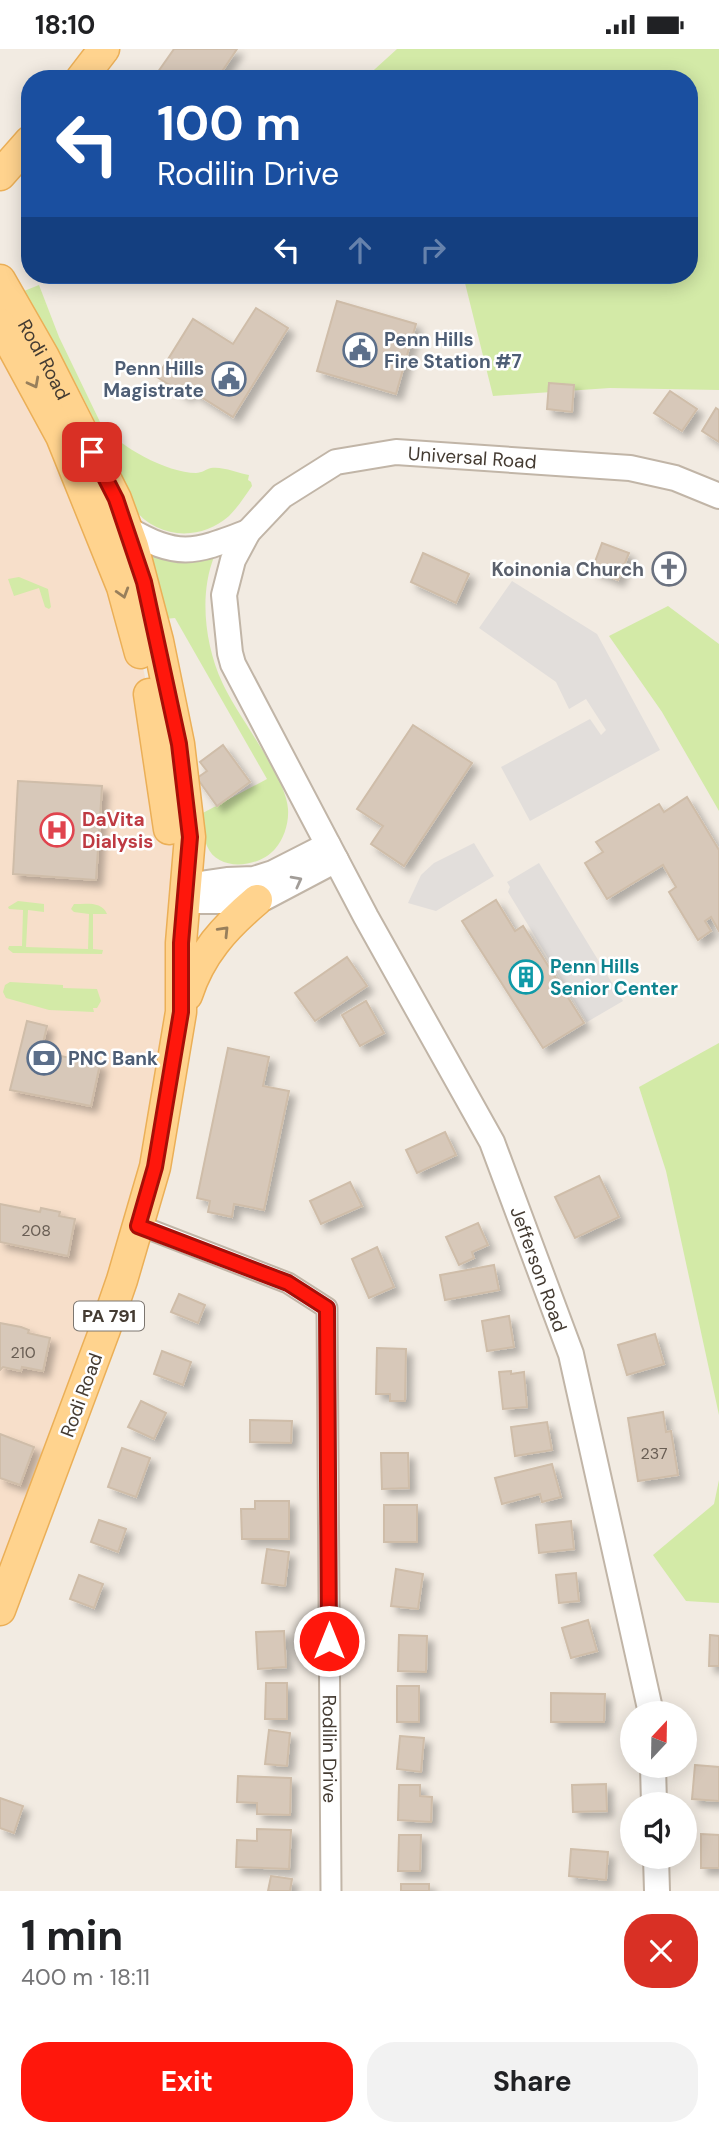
<!DOCTYPE html>
<meta charset="utf-8">
<style>
body{margin:0;font-family:"DM Sans",sans-serif;background:#f2f2f2;color:#202124;height:100vh;display:flex;flex-direction:column;font-size:26px;white-space:nowrap}
*{box-sizing:border-box;margin:0}
p{font-size:23px;color:#757577}
.icon{flex:none;width:38px;height:38px;fill:none;stroke:currentColor;stroke-width:2;stroke-linecap:round;stroke-linejoin:round}
.map{position:relative;height:1842px;overflow:hidden}
.details{display:flex;flex-direction:column;background:#fff;flex:1}
.details>*{flex:none}
.banner{position:absolute;left:21px;top:21px;width:677px;height:214px;border-radius:28px;box-shadow:0 4px 18px #0003;background:#1a4fa0;color:#fff;overflow:hidden}
.needle{width:46px;rotate:22deg}
.controls{position:absolute;left:620px;top:1652px;display:grid;gap:14px}
.controls a{display:grid;place-items:center;width:77px;height:77px;border-radius:50%;background:#fff;box-shadow:0 4px 18px #0003;font-size:35px}
.pin{position:absolute;display:grid;place-items:center;width:60px;height:60px;color:#fff;margin:-30px;border-radius:14px;box-shadow:0 4px 10px #0006}
.me{position:absolute;width:77px;margin:-38px;rotate:0deg;stroke-linejoin:round;filter:drop-shadow(0 0 5px #0008)}
.turn{display:flex;align-items:center;gap:24px;height:147px;padding:0 21px;font-size:32px}
.turn .icon{width:91px;height:91px;stroke-width:2.5}
.turn b{display:block;font-size:49px;line-height:60px}
.lanes{display:flex;align-items:center;height:66px;padding:0 21px;background:#0003;justify-content:center;gap:35px;direction:ltr}
.lanes .off{opacity:.35}
.round{display:grid;place-items:center;flex:none;width:74px;height:74px;border-radius:28px;background:#f2f2f2}
.summary{display:flex;align-items:center;justify-content:space-between;height:119px;padding:0 21px}
h1{font-size:42px;font-weight:700;line-height:52px}
.primary-button{display:flex;gap:14px;margin-top:auto;padding:14px 21px}
.primary-button a{flex:1;height:80px;border-radius:28px;background:#ff170c;color:#fff;font-size:28px;font-weight:700;line-height:80px;text-align:center}
.primary-button a+a{background:#f2f2f2;color:#202124}
.status{display:flex;justify-content:space-between;align-items:center;height:49px;padding:0 35px;background:#fff;direction:ltr}
.status svg{height:19px;fill:currentColor}
.map>svg:first-child{display:block}
</style>
<div class="status"><b>18:10</b><svg viewBox="0 0 49 12"><path d="M0 12V9h3v3zM5 12V6h3v6zM10 12V3h3v9zM15 12V0h3v12zM26 1h20v11H26zM47 4h2v5h-2z"/></svg></div>
<div class="map">
<svg width="719" height="1842" viewBox="0 0 719 1842">
<defs>
<filter id="shadow"><feDropShadow dx="6" dy="6" stdDeviation="3.5" flood-color="#0004"/></filter>
</defs>
<rect width="100%" height="100%" fill="#f2ebe2"/>
<!-- commercial -->
<polygon fill="#f7dfca" points="0,275 139,599 152,662 168,773 186,837 163,1076 0,1561"/>
<!-- green -->
<g fill="#d3eaa7">
<polygon points="397,0 719,0 719,341 610,339 493,347 463,226 690,226 690,30 364,30"/>
<path d="M39 236 59 288 101 375C118 397 167 424 196 424 202 424 206 420 211 419 222 417 238 424 249 426L248 431 251 433 252 437C245 447 238 458 229 467 200 493 155 490 132 457 116 434 110 403 98 378 75 332 51 287 24 242Z"/>
<path d="M153 505 203 510 214 508C199 546 205 596 222 633 237 667 286 727 288 760 289 774 284 790 275 800 260 818 218 824 207 797 203 788 202 776 199 766L267 730 175 569 165 570 147 511Z"/>
<polygon points="19,528 48,540 51,558 49,560 45,558 39,539 14,547 8,530"/>
<polygon points="668,557 719,595 719,762 662,663 609,587"/>
<path d="M18 852 44 855V863L28 861 26 898 88 900 89 865 74 863 71 860 74 855C86 855 102 852 107 865H93V900L103 901 102 905 13 904 8 900 9 897H22L23 861 9 860 8 858Z"/>
<polygon points="10,933 63,936 63,939 97,940 101,952 97,959 93,959 94,963 49,961 6,949 3,943 5,936"/>
<polygon points="719,994 719,1366 666,1122 639,1038"/>
<polygon points="719,1431 719,1554 686,1552 653,1506 714,1455"/>
</g>
<!-- parking -->
<g fill="#e2dedb">
<polygon points="512,532 597,585 660,701 530,772 501,718 590,670 601,686 606,681 586,650 569,660 556,633 479,579"/>
<polygon points="474,794 494,827 436,862 408,854 421,826 434,814"/>
<polygon points="539,814 623,952 587,973 508,843 510,838 507,833"/>
</g>
<!-- building -->
<g fill="#d7c8b9" stroke="#cfbda9" stroke-width="2" filter="url(#shadow)">
<polygon points="174,0 237,0 217,30 153,30"/>
<polygon points="337,252 416,275 396,345 317,322"/>
<polygon points="256,259 288,279 233,368 190,341 187,347 157,328 193,270 233,295"/>
<polygon points="549,334 574,336 572,363 547,360"/>
<polygon points="670,342 697,360 682,382 654,364"/>
<polygon points="716,359 719,361 719,393 702,382"/>
<polygon points="602,494 629,504 618,531 592,521"/>
<polygon points="423,504 469,525 456,554 411,533"/>
<polygon points="413,676 472,714 404,817 371,795 383,777 357,760"/>
<polygon points="223,696 250,733 217,757 197,729 207,722 200,713"/>
<polygon points="18,732 102,737 96,831 13,825"/>
<polygon points="687,748 719,801 719,882 711,868 705,872 711,882 698,891 669,843 676,838 663,816 607,850 585,814 603,803 596,793 659,755 664,763"/>
<polygon points="496,851 515,882 523,877 584,974 543,999 462,872"/>
<polygon points="347,908 367,937 315,972 295,944"/>
<polygon points="366,952 384,984 360,997 342,966"/>
<polygon points="27,972 47,977 41,1003 100,1015 91,1057 10,1041"/>
<polygon points="228,999 269,1008 263,1037 289,1042 264,1161 234,1155 232,1168 208,1163 210,1152 197,1149"/>
<polygon points="445,1083 456,1106 417,1124 406,1101"/>
<polygon points="599,1127 619,1168 575,1189 555,1148"/>
<polygon points="350,1133 362,1157 321,1175 310,1152"/>
<polygon points="0,1155 40,1163 41,1159 60,1163 59,1167 75,1170 68,1207 0,1193"/>
<polygon points="478,1174 488,1196 472,1203 474,1209 459,1216 446,1188"/>
<polygon points="377,1198 394,1238 369,1249 352,1210"/>
<polygon points="494,1216 499,1241 445,1251 440,1226"/>
<polygon points="179,1245 205,1256 198,1274 171,1263"/>
<polygon points="509,1267 514,1298 487,1302 482,1272"/>
<polygon points="0,1274 21,1278 29,1281 28,1284 50,1289 43,1322 22,1318 21,1322 3,1318 0,1321"/>
<polygon points="655,1285 664,1315 627,1326 618,1296"/>
<polygon points="377,1299 406,1300 405,1352 390,1352 390,1345 376,1345"/>
<polygon points="162,1302 191,1313 183,1336 154,1325"/>
<polygon points="511,1322 511,1325 524,1323 527,1358 503,1360 499,1323"/>
<polygon points="141,1352 166,1364 154,1390 128,1378"/>
<polygon points="663,1363 666,1383 671,1382 678,1426 638,1432 628,1369"/>
<polygon points="250,1371 292,1372 291,1394 250,1393"/>
<polygon points="547,1373 552,1401 515,1407 511,1378"/>
<polygon points="0,1385 34,1398 20,1436 0,1429"/>
<polygon points="122,1399 150,1409 136,1448 108,1438"/>
<polygon points="381,1404 408,1404 409,1439 382,1440"/>
<polygon points="552,1415 561,1448 542,1453 540,1445 502,1455 495,1429"/>
<polygon points="255,1452 289,1452 289,1490 242,1490 241,1460 255,1460"/>
<rect x="384" y="1456" width="33" height="37"/>
<polygon points="99,1471 126,1480 118,1503 91,1493"/>
<polygon points="571,1472 574,1500 539,1504 536,1476"/>
<polygon points="267,1500 289,1503 285,1537 262,1534"/>
<polygon points="396,1520 423,1525 418,1560 391,1557"/>
<polygon points="576,1524 579,1552 559,1554 556,1526"/>
<polygon points="79,1526 103,1535 94,1559 70,1550"/>
<polygon points="588,1571 597,1602 571,1609 562,1579"/>
<polygon points="284,1582 286,1618 258,1620 256,1583"/>
<polygon points="399,1586 427,1587 426,1623 398,1622"/>
<polygon points="710,1586 719,1587 719,1617 709,1617"/>
<polygon points="266,1634 287,1634 287,1670 265,1670"/>
<rect x="397" y="1637" width="22" height="36"/>
<polygon points="551,1644 605,1645 604,1673 551,1673"/>
<polygon points="269,1681 290,1684 287,1717 265,1715"/>
<polygon points="400,1687 424,1689 421,1723 397,1720"/>
<polygon points="695,1716 719,1718 719,1752 692,1750"/>
<polygon points="238,1727 291,1729 290,1766 257,1765 257,1754 237,1753"/>
<polygon points="606,1735 607,1762 573,1763 572,1736"/>
<polygon points="399,1736 420,1736 420,1747 432,1748 431,1773 398,1771"/>
<polygon points="0,1749 23,1757 14,1784 0,1779"/>
<polygon points="257,1780 291,1781 289,1820 236,1818 237,1791 257,1792"/>
<polygon points="701,1785 719,1786 719,1819 701,1819"/>
<polygon points="399,1786 421,1786 420,1822 398,1822"/>
<polygon points="571,1800 608,1803 606,1831 569,1827"/>
<polygon points="271,1827 292,1830 290,1842 268,1842"/>
<rect x="401" y="1835" width="28" height="7"/>
</g>
<g fill="none" stroke-linecap="round" stroke-linejoin="round">
<defs>
<g id="minor">
<path id="s1" d="M138 1176 288 1234 327 1259 331 1842"/>
</g>
<g id="tertiary">
<path d="M126 479C179 510 193 504 248 483"/>
<polyline points="186,837 227,831 254,830 273,824 328,796"/>
<polyline points="184,852 236,852 264,849 336,811"/>
<path id="s2" d="M651 1664 571 1305 492 1093 366 868 233 615 230 604 224 546 233 511 248 483 282 447 336 413 396 403 630 419 675 429 719 447"/>
<polyline points="653,1717 654,1755"/>
<polyline points="656,1808 657,1842"/>
</g>
<g id="primary">
<polyline points="81,30 104,0"/>
<polyline points="0,126 30,92"/>
<path id="s3" d="M0 231 44 308 116 450 133 497 158 592 179 695 190 788 181 894V963L155 1118 122 1231 104 1283 0 1561"/>
<polyline points="0,275 61,387 122,538 140,604"/>
<polyline points="149,645 169,780"/>
<path d="M187 946C200 905 225 878 257 851"/>
</g>
</defs>
<!-- minor casing -->
<use href="#minor" stroke="#c1b5a7" stroke-width="23"/>
<!-- tertiary casing -->
<use href="#tertiary" stroke="#c1b5a7" stroke-width="28"/>
<!-- primary casing -->
<use href="#primary" stroke="#ebaf57" stroke-width="33"/>
<!-- minor -->
<use href="#minor" stroke="#fff" stroke-width="19"/>
<!-- tertiary -->
<use href="#tertiary" stroke="#fff" stroke-width="24"/>
<!-- primary -->
<use href="#primary" stroke="#ffd38e" stroke-width="30"/>
</g>
<!-- one-way arrows -->
<defs><path id="oneway-chevron" d="M-2-3.5L2.5 0L-2 3.5" fill="none" stroke-width="1.6" stroke-linecap="round" stroke-linejoin="round" transform="scale(1.75)"/></defs>
<g stroke="#987f5b">
<use href="#oneway-chevron" transform="translate(34 334) rotate(62)"/>
<use href="#oneway-chevron" transform="translate(123 544) rotate(73)"/>
<use href="#oneway-chevron" transform="translate(224 882) rotate(-46)"/>
</g>
<use stroke="#a29d98" href="#oneway-chevron" transform="translate(297 832) rotate(-28)"/>
<g fill="none" stroke-linecap="round" stroke-linejoin="round">
<defs>
<polyline id="route" points="92,403 116,450 144,533 179,695 190,788 181,894 181,963 155,1118 138,1177 288,1234 327,1259 329,1592"/>
</defs>
<!-- route casing -->
<use href="#route" stroke="#a60f08" stroke-width="18"/>
<!-- route -->
<use href="#route" stroke="#ff170c" stroke-width="12"/>
</g>
<!-- icons -->
<defs>
<symbol id="civic-ring" viewBox="-11 -11 22 22"><circle r="9.5" fill="#fff" stroke="#5c6f8a" stroke-width="1.5"/><path d="M-.6-6.5H3V-4.5H.6V-3L4-1V1h2V6H-6V1h2V-1L-.6-3ZM-1.2 2.5V6h2.4V2.5Z" fill="#5c6f8a"/></symbol>
<symbol id="church-ring" viewBox="-11 -11 22 22"><circle r="9.5" fill="#fff" stroke="#6b7280" stroke-width="1.5"/><path d="M-1.2-6h2.4v3.5h3.3v2.4h-3.3V6h-2.4V-.1h-3.3v-2.4h3.3Z" fill="#6b7280"/></symbol>
<symbol id="hospital-ring" viewBox="-11 -11 22 22"><circle r="9.5" fill="#fff" stroke="#e0444e" stroke-width="1.5"/><path d="M-5-5h3v3.5h4V-5h3V5h-3V1.5h-4V5h-3Z" fill="#e0444e"/></symbol>
<symbol id="building-ring" viewBox="-11 -11 22 22"><circle r="9.5" fill="#fff" stroke="#0f9aa8" stroke-width="1.5"/><path d="M-4-6H4V6H1V3H-1V6H-4ZM-2.5-4.3h1.7v1.8h-1.7ZM.8-4.3h1.7v1.8H.8ZM-2.5-1h1.7V.8h-1.7ZM.8-1h1.7V.8H.8Z" fill="#0f9aa8"/></symbol>
<symbol id="bank-ring" viewBox="-11 -11 22 22"><circle r="9.5" fill="#fff" stroke="#5c6f8a" stroke-width="1.5"/><path d="M-6-4H6V4H-6ZM0-2.3a2.3 2.3 0 1 0 0 4.6a2.3 2.3 0 1 0 0-4.6Z" fill="#5c6f8a"/></symbol>
</defs>
<g fill-rule="evenodd">
<use href="#civic-ring" x="341" y="282" width="38" height="38"/>
<use href="#civic-ring" x="210" y="311" width="38" height="38"/>
<use href="#church-ring" x="650" y="501" width="38" height="38"/>
<use href="#hospital-ring" x="38" y="762" width="38" height="38"/>
<use href="#building-ring" x="507" y="909" width="38" height="38"/>
<use href="#bank-ring" x="25" y="990" width="38" height="38"/>
</g>
<g text-anchor="middle" stroke-width="5" stroke-linejoin="round" paint-order="stroke">
<!-- number labels -->
<g font-size="16" fill="#695e54">
<text x="36" y="1187">208</text>
<text x="23" y="1309">210</text>
<text x="654" y="1410">237</text>
</g>
<!-- shield labels -->
<rect fill="#fff" stroke="#7c7670" stroke-width="2" x="74" y="1252.5" width="70" height="29" rx="5"/>
<g font-size="18" font-weight="bold" fill="#443b32">
<text x="109" y="1273">PA 791</text>
</g>
<!-- service labels -->
<g font-size="19" font-weight="bold" fill="#4e5e75" stroke="#fff" text-anchor="start">
<text x="384" y="297">Penn Hills<tspan x="384" dy="22">Fire Station #7</tspan></text>
<text x="204" y="326" text-anchor="end">Penn Hills<tspan x="204" dy="22">Magistrate</tspan></text>
<text x="68" y="1016">PNC Bank</text>
</g>
<!-- street labels -->
<g font-size="19" fill="#443b32" stroke="#fff">
<text dy="7" stroke="none"><textPath href="#s3" startOffset="91">Rodi Road</textPath></text>
<text dy="7" stroke="none"><textPath href="#s2" startOffset="1526">Universal Road</textPath></text>
<text transform="translate(539 1220) rotate(70)" y="7">Jefferson Road</text>
<text transform="translate(81 1346) rotate(-70)" y="7">Rodi Road</text>
<text dy="7" stroke="none"><textPath href="#s1" startOffset="648">Rodilin Drive</textPath></text>
</g>
<!-- worship labels -->
<g font-size="19" font-weight="bold" fill="#5b616d" stroke="#fff" text-anchor="end">
<text x="644" y="527">Koinonia Church</text>
</g>
<!-- health labels -->
<g font-size="19" font-weight="bold" fill="#be3a42" stroke="#fff" text-anchor="start">
<text x="82" y="777">DaVita<tspan x="82" dy="22">Dialysis</tspan></text>
</g>
<!-- culture labels -->
<g font-size="19" font-weight="bold" fill="#0d838f" stroke="#fff" text-anchor="start">
<text x="550" y="924">Penn Hills<tspan x="550" dy="22">Senior Center</tspan></text>
</g>
</g>
</svg>
<div class="controls">
<a><svg class="needle" viewBox="-14 -14 28 28"><path d="M0-13l5 13h-10z" fill="#e53935"/><path d="M0 13l5-13h-10z" fill="#757577"/></svg></a>
<a><svg class="icon" aria-label="sound" viewBox="0 0 24 24"><path d="M4 9h4l5-4v14l-5-4H4zM17 9q2 3 0 6"/></svg></a>
</div>
<div class="pin" style="left:92px;top:403px;background:#d93025"><svg class="icon" aria-label="arrive" viewBox="0 0 24 24"><path d="M6 21V4h12l-3 4 3 4H6"/></svg></div>
<svg class="me" style="left:329px;top:1592px" viewBox="-20 -20 40 40"><circle r="17" fill="#ff170c" stroke="#fff" stroke-width="3"/><path d="M0-11L8 9 0 5-8 9z" fill="#fff"/></svg>
<div class="banner">
<div class="turn"><svg class="icon" aria-label="left" viewBox="0 0 24 24"><path d="M17 20v-9H6M10 6l-5 5 5 5"/></svg><div><b>100 m</b>Rodilin Drive</div></div>
<div class="lanes"><svg class="icon" aria-label="left" viewBox="0 0 24 24"><path d="M17 20v-9H6M10 6l-5 5 5 5"/></svg><svg class="icon off" aria-label="ahead" viewBox="0 0 24 24"><path d="M12 20V5M6 11l6-6 6 6"/></svg><svg class="icon off" aria-label="right" viewBox="0 0 24 24"><path d="M7 20v-9h11M14 6l5 5-5 5"/></svg></div>
</div>
</div>
<section class="details">
<div class="summary"><div><h1>1 min</h1><p>400 m · 18:11</p></div><a class="round" style="background:#d93025;color:#fff"><svg class="icon" aria-label="close" viewBox="0 0 24 24"><path d="M6 6l12 12M18 6L6 18"/></svg></a></div>
<div class="primary-button"><a>Exit</a><a>Share</a></div>
</section>
